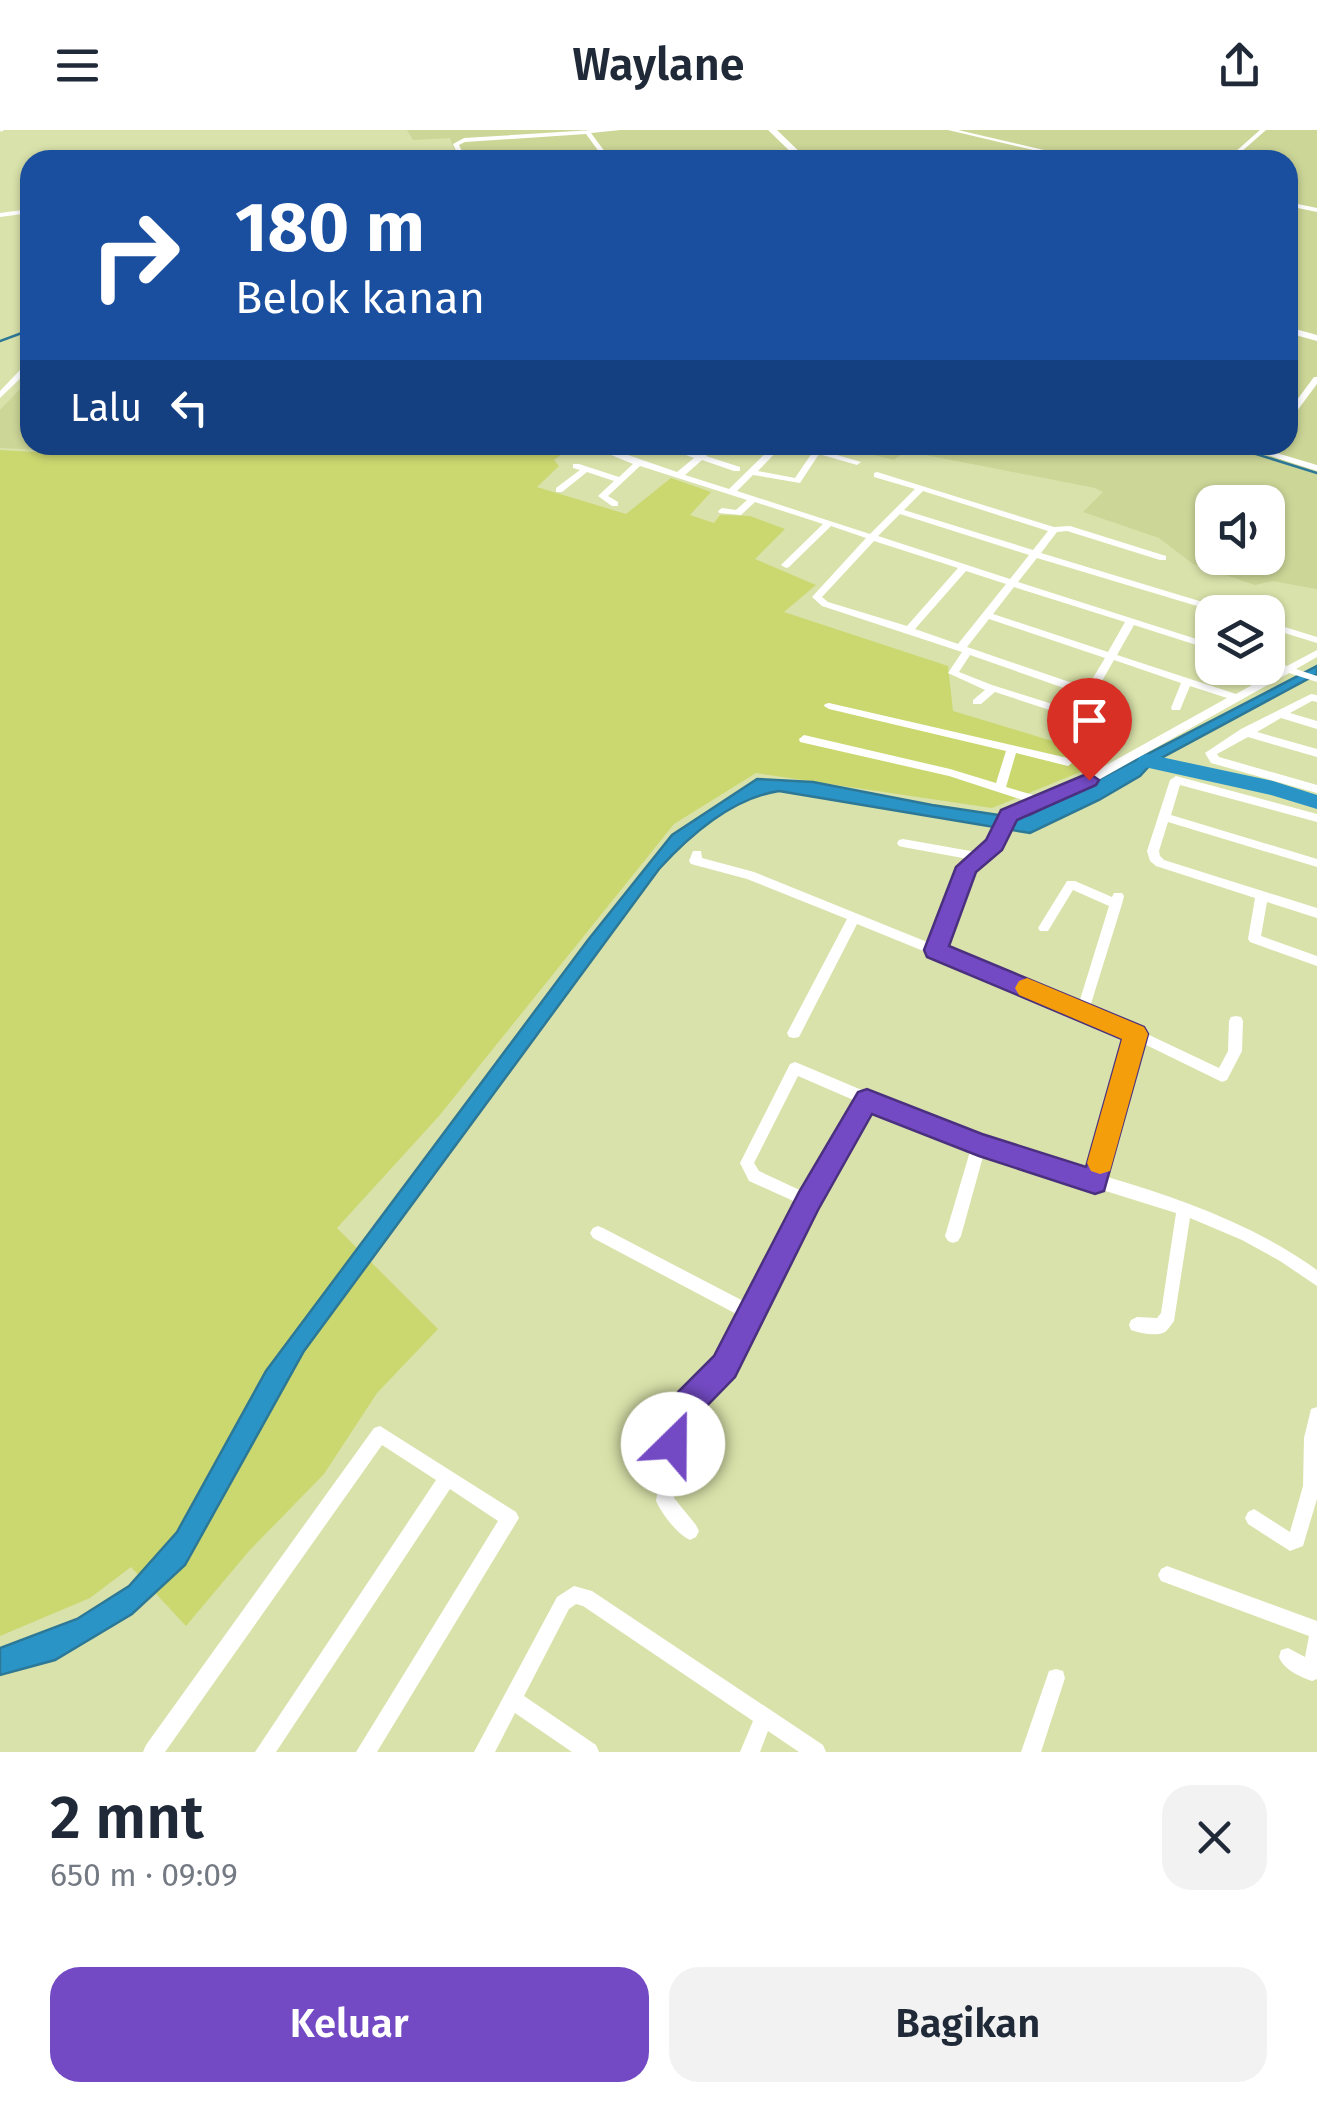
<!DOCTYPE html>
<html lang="id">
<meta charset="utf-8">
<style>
body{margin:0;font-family:"Fira Sans",sans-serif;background:#f2f2f3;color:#1f2937;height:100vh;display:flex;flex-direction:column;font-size:38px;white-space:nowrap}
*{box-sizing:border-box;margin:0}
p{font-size:32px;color:#747a83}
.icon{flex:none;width:55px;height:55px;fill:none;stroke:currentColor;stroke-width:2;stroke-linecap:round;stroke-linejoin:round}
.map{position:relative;height:1622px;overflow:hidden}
.drawer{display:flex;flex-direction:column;background:#fff;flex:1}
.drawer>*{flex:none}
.top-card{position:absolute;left:20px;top:20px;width:1278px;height:305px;border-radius:30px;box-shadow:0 2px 8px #0004;background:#1a4fa0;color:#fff;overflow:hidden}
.buttons{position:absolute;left:1195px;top:355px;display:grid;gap:20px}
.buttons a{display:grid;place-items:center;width:90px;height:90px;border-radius:20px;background:#fff;box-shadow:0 2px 8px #0004;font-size:50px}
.pin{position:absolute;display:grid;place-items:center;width:85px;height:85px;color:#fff;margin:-102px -42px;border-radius:50% 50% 50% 0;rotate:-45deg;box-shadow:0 0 10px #0007}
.pin .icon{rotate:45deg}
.me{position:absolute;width:110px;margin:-55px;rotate:23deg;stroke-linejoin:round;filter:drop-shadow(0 0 8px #0008)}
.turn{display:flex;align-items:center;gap:35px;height:210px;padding:0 50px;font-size:45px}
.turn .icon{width:130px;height:130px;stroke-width:2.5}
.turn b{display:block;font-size:70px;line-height:85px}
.then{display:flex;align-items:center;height:95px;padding:0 50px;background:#0003;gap:20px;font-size:38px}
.round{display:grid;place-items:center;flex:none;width:105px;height:105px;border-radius:30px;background:#f2f2f3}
.headline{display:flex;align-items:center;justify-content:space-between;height:170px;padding:0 50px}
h1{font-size:60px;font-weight:600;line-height:75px}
.primary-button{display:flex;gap:20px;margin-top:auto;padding:20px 50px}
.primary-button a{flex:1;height:115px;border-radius:30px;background:#734ac3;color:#fff;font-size:40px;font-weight:600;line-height:115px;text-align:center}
.primary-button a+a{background:#f2f2f3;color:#1f2937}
header{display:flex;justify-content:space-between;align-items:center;height:130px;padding:0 50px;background:#fff;font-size:45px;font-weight:600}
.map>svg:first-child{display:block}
</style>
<header><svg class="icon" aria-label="menu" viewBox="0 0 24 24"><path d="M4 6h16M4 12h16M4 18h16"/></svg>Waylane<svg class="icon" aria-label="share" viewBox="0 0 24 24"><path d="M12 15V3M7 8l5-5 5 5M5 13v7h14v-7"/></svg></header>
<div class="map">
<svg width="1317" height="1622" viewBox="0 0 1317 1622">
<rect width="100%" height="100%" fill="#d9e2aa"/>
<!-- built -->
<g fill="#ccd697" fill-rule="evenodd">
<path d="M407 0H1317V459L1272 451 1255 455 1193 434 1159 408 1083 382 1103 362 1095 358 905 321 894 330 833 315H1288V30H458L450 8 413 10ZM1212 372H1268V428H1212Z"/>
<polygon points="20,259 30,259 30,315 89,315 82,322 0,318 0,280"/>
</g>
<!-- green -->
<polygon fill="#cbd870" points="94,315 546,315 543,318 562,324 554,330 559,336 537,357 626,384 671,348 711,362 690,385 714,393 720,385 750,386 785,399 755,429 816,455 784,482 948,536 953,581 1112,629 992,678 756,643 674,694 439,986 337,1098 438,1199 377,1263 324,1344 249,1421 186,1496 131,1437 90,1468 0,1506 0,320 85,325"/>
<!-- water -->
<path fill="#2a94c7" stroke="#2d7896" stroke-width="2.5" d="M1317 536V544L1152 633 1140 646 1099 670 1030 703 779 661C733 668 690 705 659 739L304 1221 185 1435 132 1484 55 1530 0 1545V1518L77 1489 129 1456 177 1402 266 1241 588 810 672 705 757 649 813 652 932 675 1012 687 1030 685Z"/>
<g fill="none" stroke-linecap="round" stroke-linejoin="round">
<!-- stream -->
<g stroke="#2d7896" stroke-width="2.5">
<polyline points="0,211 30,200"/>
<polyline points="1227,315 1317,343"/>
</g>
<!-- river -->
<polygon fill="#2a94c7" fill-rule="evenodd" points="1147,624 1273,651 1317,665 1317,679 1271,665 1140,636 1137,631 1140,626"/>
<!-- minor -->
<g fill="#fff" fill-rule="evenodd">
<polygon points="0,0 4,0 1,2"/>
<polygon points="592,0 621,0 591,3 611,30 605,30 586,4 465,12 459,15 466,30 460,30 453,14 464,8"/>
<polygon points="948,0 958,0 1087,30 1076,30"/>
<polygon points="1260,0 1266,0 1232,30 1226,30"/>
<polygon points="1288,72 1317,78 1317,82 1288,76"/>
<polygon points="30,79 30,83 0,87 0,83"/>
<polygon points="22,238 29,240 0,268 0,261"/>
<polygon points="1314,247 1317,247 1317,254 1291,289 1288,289 1288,282"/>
<path d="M587 315H599L677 342 694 328 659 315H671L699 324 710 315H719L706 326 740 337V341H734L702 330 685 345 729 359 774 315H783L758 341 795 348 812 323 789 315H803L861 332 857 335 819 324 800 353 753 345 737 361 870 404 915 359 874 347V343L877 342 1054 397 1070 396 1166 426V430H1160L1067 401 1057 402 1041 423 1229 480 1230 482H1217L1037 428 1018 452 1212 514V520L1134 495 1117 525 1236 564 1279 540 1268 536V530L1287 536 1317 520V527L1296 539 1317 546V552L1289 543 1093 653 1013 688 999 717 971 739 943 818 1079 873 1109 776 1073 760 1048 801H1040L1038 798 1067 751H1075L1112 767 1114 763H1122L1124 766 1122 774 1090 877 1219 938 1228 921 1229 891 1231 887 1236 886 1241 887 1243 891 1242 921 1227 950 1222 952 1140 912 1104 1046C1179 1068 1253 1094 1317 1140V1156L1280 1131 1242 1110 1190 1088 1174 1191C1172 1194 1167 1201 1165 1202 1157 1207 1140 1203 1131 1200L1129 1195 1131 1190 1137 1187 1157 1188 1161 1183 1176 1083 984 1023 961 1106 958 1111 953 1113 948 1111 945 1106 971 1018 870 978 814 1076 731 1243 694 1278 681 1314 674 1368 696 1395 699 1401 696 1407 690 1410C677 1404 662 1384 656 1371L665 1314 682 1267 719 1231 742 1187 593 1108 590 1103 593 1098 598 1096 603 1098 749 1174 800 1074 749 1051 740 1033 790 934 795 932 800 934 964 1003 1091 1042 1129 907 1078 884 857 794 799 907 794 908 789 907 787 903 847 789 747 749 691 734 689 731 693 721H701L702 728 754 742 932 814 960 737 968 729 903 717 899 716 897 713 899 710 903 709 976 722 990 711 1004 682 1029 672 949 646 800 612 799 609 804 605 950 639 996 653 1006 621 829 579 824 576 825 574 829 573 1072 629 1073 632 1068 636 1016 623 1006 657 1040 667 1085 647 1227 568 1190 556 1180 580H1172L1171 578 1181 553 1114 530 1095 563 1089 581 1079 587H1071L995 562 981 574H973V570L985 560 948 543 962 522 822 476 812 467 866 408 831 396 789 437 786 438 781 435 783 433 823 394 755 372 741 385 719 383 718 381 722 378 736 380 747 370 640 336 608 366 618 372V376H612L598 366 614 351 587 342 562 362H556V358L580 340 573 338V334H579L619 347 633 334ZM923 361 1048 401 1033 420 904 380ZM900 384 1029 425 1010 449 878 406ZM874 411 958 438 907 496 828 472 822 467ZM966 441 1006 454 958 514 915 499ZM1014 457 1125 492 1108 522 993 484ZM989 489 1105 528 1087 558 967 517ZM970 525 1084 565 1079 579 1074 581 992 555 959 542ZM798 946 858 972 806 1063 759 1041 754 1033Z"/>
<polygon points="732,315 745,315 753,319 749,321"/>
<polygon points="1237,315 1250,315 1317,335 1317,341"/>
<polygon points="1268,492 1317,507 1317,513 1268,498"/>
<polygon points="1311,564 1317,565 1317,572 1312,571 1290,583 1317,591 1317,599 1281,588 1257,602 1317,619 1317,627 1248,607 1217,624 1219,627 1317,655 1317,663 1211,633 1205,623 1241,599"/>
<polygon points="1176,646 1317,684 1317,692 1180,655 1171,685 1317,729 1317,737 1168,692 1159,721 1160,726 1164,730 1317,778 1317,788 1267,772 1261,806 1317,826 1317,836 1250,812 1248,809 1255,768 1156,736 1150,731 1147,721 1170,650"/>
<polygon points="1317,1277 1317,1369 1303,1416 1290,1421 1248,1394 1245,1388 1248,1382 1254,1379 1290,1402 1303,1356 1304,1308 1311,1279"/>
<polygon points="380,1296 516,1382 519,1388 377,1622 356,1622 498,1391 450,1359 276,1622 255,1622 436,1350 382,1315 165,1622 143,1622 146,1615 374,1298"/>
<path d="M1167 1436 1317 1491V1549L1312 1551C1300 1547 1283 1539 1279 1527L1281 1520 1288 1518 1305 1527 1309 1506 1161 1451 1158 1445 1161 1439Z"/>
<polygon points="574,1456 592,1461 823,1615 826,1622 799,1622 768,1601 760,1622 740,1622 753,1591 583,1476 576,1474 569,1479 524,1566 596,1615 599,1622 572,1622 515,1583 495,1622 474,1622 557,1467"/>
<polygon points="1056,1539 1063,1541 1065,1548 1041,1622 1021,1622 1049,1541"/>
</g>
<!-- secondary -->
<g fill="#fff" fill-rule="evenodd">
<polygon points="768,0 777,0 808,30 799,30"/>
<polygon points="1288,197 1317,205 1317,211 1288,203"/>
</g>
</g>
<!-- route -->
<polygon fill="#734ac3" stroke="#4b307f" stroke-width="2.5" points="1089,643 1099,650 1096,655 1017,690 1002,720 976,742 949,816 1144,897 1148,904 1104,1061 1095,1064 979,1026 872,984 818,1080 735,1247 700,1283 684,1325 673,1329 662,1325 657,1314 678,1262 714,1226 799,1062 858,962 867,959 982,1004 1086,1037 1122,909 927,827 924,820 956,737 986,710 1001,680"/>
<!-- slow -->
<polygon fill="#f59e0b" points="1027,848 1144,897 1148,904 1110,1041 1100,1044 1091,1041 1087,1033 1122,909 1019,865 1015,858 1019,851"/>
</svg>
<div class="buttons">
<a><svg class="icon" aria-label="sound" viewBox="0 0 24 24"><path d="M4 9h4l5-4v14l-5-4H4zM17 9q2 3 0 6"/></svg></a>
<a><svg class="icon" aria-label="layers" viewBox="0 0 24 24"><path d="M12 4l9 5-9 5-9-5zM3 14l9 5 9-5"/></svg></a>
</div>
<div class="pin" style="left:1089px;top:650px;background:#d93025"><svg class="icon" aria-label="arrive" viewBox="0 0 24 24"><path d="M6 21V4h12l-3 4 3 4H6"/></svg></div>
<svg class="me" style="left:673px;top:1314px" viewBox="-20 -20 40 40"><circle r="19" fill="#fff"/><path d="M0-13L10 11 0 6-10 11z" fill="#734ac3"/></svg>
<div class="top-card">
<div class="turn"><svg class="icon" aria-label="right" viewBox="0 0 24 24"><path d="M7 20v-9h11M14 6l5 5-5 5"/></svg><div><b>180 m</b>Belok kanan</div></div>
<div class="then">Lalu<svg class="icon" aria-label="left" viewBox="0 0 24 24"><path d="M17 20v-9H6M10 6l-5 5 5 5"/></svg></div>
</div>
</div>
<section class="drawer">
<div class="headline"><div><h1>2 mnt</h1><p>650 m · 09:09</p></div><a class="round"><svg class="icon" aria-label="close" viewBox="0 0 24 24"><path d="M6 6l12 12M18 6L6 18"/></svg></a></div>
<div class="primary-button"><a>Keluar</a><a>Bagikan</a></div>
</section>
